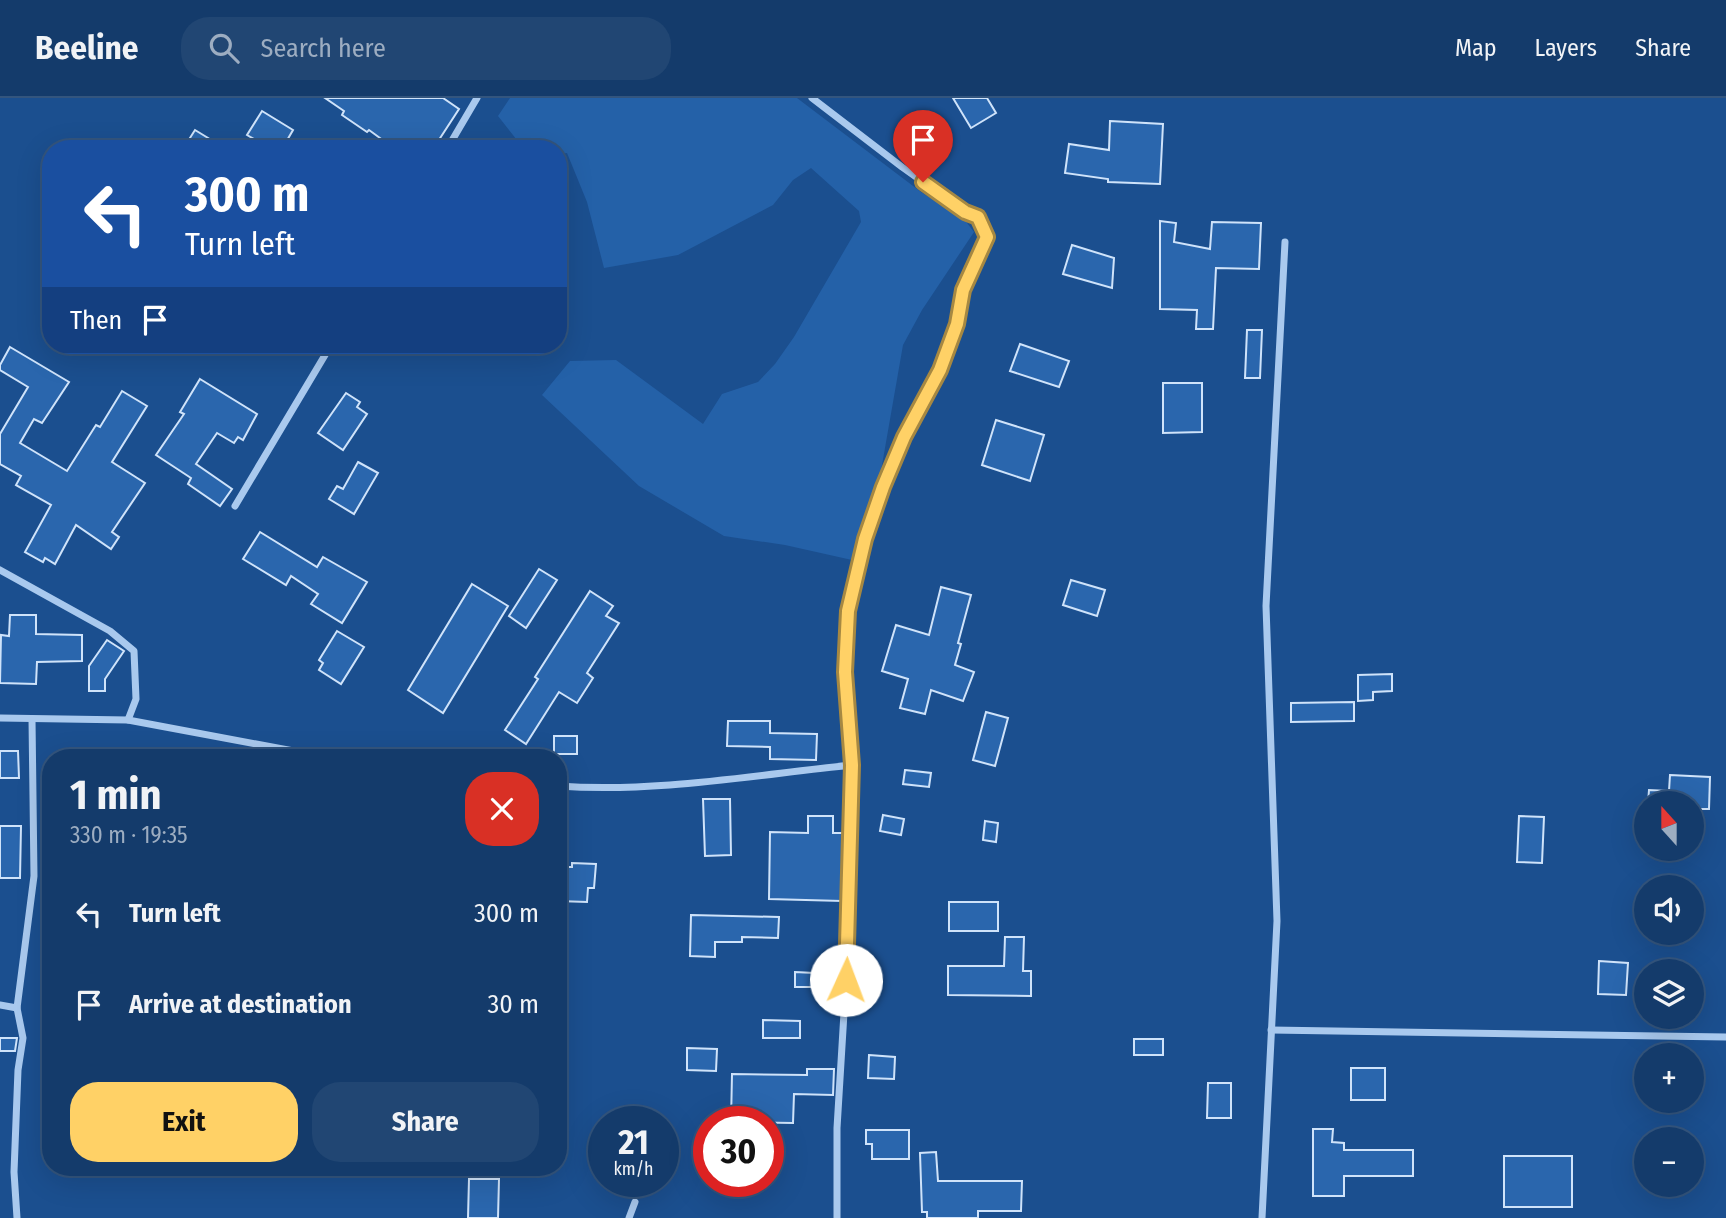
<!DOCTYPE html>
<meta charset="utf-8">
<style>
body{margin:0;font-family:"Fira Sans Condensed",sans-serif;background:#214673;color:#f1f3f6;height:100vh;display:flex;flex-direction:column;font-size:26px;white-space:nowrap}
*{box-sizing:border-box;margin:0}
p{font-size:23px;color:#9dadc1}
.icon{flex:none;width:38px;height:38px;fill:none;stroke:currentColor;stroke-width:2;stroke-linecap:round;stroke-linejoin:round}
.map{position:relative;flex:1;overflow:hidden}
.details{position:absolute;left:42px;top:651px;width:525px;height:427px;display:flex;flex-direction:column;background:#143b6b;border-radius:28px;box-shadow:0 7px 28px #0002,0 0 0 2px #33557e}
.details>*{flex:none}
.top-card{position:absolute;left:42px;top:42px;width:525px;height:214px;border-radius:28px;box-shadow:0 7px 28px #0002,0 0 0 2px #33557e;background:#1a4fa0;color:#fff;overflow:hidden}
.needle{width:46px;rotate:339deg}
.buttons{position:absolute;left:1634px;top:693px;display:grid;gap:14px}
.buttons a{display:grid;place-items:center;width:70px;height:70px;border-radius:50%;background:#143b6b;box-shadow:0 7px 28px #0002,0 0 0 2px #33557e;font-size:35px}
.speed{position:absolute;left:588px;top:1008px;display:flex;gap:14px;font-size:35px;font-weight:700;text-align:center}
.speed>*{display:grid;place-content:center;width:91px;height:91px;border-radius:50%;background:#143b6b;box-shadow:0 7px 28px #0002,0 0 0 2px #33557e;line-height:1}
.speed small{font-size:18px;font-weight:400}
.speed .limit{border:10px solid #d22;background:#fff;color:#111}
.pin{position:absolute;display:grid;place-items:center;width:60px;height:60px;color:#fff;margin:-72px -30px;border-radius:50% 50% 50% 0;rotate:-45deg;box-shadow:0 0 7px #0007}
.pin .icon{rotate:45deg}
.me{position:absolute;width:77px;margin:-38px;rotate:2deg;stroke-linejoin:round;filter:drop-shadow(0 0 5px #0008)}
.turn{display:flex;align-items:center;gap:24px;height:147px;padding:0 28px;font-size:32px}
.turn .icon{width:91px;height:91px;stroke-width:2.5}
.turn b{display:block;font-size:49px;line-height:60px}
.then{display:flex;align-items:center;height:66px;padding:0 28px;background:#0003;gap:14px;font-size:26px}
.round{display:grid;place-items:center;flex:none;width:74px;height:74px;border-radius:28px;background:#214673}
.head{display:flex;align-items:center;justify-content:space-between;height:119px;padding:0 28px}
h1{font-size:42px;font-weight:700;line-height:52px}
.cta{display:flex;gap:14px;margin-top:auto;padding:14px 28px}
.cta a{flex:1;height:80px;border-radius:28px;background:#ffd166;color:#111;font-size:28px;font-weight:700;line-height:80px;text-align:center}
.cta a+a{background:#214673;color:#f1f3f6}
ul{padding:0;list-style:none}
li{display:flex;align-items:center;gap:21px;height:91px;padding:0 28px}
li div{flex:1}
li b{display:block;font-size:26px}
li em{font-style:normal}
header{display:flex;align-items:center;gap:42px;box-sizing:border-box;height:98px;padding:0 35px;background:#143b6b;border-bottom:2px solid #33557e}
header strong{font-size:33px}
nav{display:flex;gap:38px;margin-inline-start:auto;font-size:24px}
.search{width:490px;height:63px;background:#214673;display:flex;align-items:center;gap:18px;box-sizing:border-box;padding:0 24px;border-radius:28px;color:#9dadc1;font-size:26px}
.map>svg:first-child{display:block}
</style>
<header>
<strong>Beeline</strong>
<div class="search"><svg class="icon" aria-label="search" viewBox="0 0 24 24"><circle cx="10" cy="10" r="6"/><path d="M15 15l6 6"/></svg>Search here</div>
<nav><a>Map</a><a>Layers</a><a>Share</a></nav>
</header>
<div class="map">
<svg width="1726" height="1120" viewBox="0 0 1726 1120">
<rect width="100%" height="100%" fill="#1b4f8f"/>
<!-- green -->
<polygon fill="#2461a8" points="510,0 797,0 921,94 964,121 974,134 922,212 903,247 878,390 852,462 785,447 724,438 639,388 542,297 570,263 616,262 703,326 722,296 758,284 775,266 794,239 861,124 859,113 811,70 793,82 773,107 678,157 604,170 587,104 567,55 558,56 558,51 524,51 498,18"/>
<!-- building -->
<g fill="#2a66ad" stroke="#cfe3fa" stroke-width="2">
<polygon points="325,0 443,0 459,11 433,51 395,51 369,32 367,34 342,17 344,13"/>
<polygon points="953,0 987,0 996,15 971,30"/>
<polygon points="262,13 293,32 282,51 255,51 259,44 247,37"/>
<polygon points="1110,23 1163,26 1160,86 1108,84 1108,81 1065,75 1069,46 1109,52"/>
<polygon points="195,32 226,51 183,51"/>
<polygon points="1160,123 1176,125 1174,144 1210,151 1212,124 1261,125 1259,171 1216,170 1213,231 1196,231 1197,212 1160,211"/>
<polygon points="1072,147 1114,160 1112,190 1063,176"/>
<polygon points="1247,232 1262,232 1260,280 1245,280"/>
<polygon points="1020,246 1069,263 1059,289 1010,273"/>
<polygon points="10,249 69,284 42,325 34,321 20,345 67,373 96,327 100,329 122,293 147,308 112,364 145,385 112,434 119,439 111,451 76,427 55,466 45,460 43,464 25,454 51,407 16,387 21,378 0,366 0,336 28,289 0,272 0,267"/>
<polygon points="200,281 257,316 243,342 238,339 234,345 217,335 196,366 232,391 220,408 188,386 191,380 156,357 184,316 180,314"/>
<polygon points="1163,285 1202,285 1202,334 1163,335"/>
<polygon points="346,295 360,304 357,309 367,316 343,352 318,335"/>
<polygon points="996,322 1044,337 1030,383 982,367"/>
<polygon points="358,364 378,375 354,416 329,401 337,388 343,391"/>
<polygon points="260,434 317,469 323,459 367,484 342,525 311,506 318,496 291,478 286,487 243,461"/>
<polygon points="539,471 557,482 526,530 509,518"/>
<polygon points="1071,482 1105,492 1097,518 1063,507"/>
<polygon points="472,486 508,508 443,615 408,592"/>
<polygon points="941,489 971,497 958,545 961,546 955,567 974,574 963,603 931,592 925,616 900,610 908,581 882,573 896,527 929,537"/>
<polygon points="590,493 613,508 606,518 619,525 587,575 593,580 577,605 559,594 526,646 505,632 538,581 535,579"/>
<polygon points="10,517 36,517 36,536 82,537 82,563 37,564 36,586 0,585 1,537 9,538"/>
<polygon points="337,533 364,549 341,586 319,572 323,565 319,562"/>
<polygon points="107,542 124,553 105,581 105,593 89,593 89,568"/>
<polygon points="1392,576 1392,593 1373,594 1373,602 1358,603 1358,577"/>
<polygon points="1354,604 1354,623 1291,624 1291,605"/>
<polygon points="986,614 1008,620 995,668 973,662"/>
<polygon points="728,623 770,623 770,635 817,636 816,662 770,661 770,649 727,648"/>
<rect x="554" y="638" width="23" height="18"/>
<polygon points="0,653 18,653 19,680 0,680"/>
<polygon points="905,672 931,675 929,689 903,686"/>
<polygon points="1670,677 1710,679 1709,711 1692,711 1692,705 1648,705 1649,692 1669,693"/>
<polygon points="703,701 730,701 731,757 705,758"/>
<polygon points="883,717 904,721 901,737 880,733"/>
<polygon points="808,718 833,718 833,735 844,735 842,803 769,801 770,734 808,735"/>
<polygon points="1519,718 1544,719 1542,765 1517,764"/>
<polygon points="985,723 998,725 996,744 983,742"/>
<polygon points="0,728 21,728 20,780 0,780"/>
<polygon points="572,765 596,766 594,790 588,790 587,804 558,803 558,789 562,789 563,769 572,769"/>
<rect x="949" y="804" width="49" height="29"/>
<polygon points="691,817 779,819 778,840 742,839 742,844 715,844 715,859 690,858"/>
<polygon points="1005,839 1024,839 1023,873 1031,873 1031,898 948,897 948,868 1004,868"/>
<polygon points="1599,863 1628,865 1626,897 1598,896"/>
<polygon points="795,874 814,875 814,889 795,889"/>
<polygon points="763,922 800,923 800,940 763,940"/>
<polygon points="0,940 17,940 15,953 0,953"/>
<rect x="1134" y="941" width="29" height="16"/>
<polygon points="687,950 717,951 716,973 687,972"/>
<polygon points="869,957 895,959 894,981 868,980"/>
<rect x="1351" y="970" width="34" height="32"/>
<polygon points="807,971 834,971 833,997 794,996 793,1025 731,1024 732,976 807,977"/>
<polygon points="1208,985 1231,985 1231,1020 1207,1020"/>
<polygon points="1313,1031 1333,1031 1332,1044 1344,1045 1344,1052 1413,1052 1413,1078 1344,1078 1344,1098 1313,1098"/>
<polygon points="866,1032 909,1032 909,1061 872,1061 872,1046 866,1046"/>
<polygon points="936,1054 938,1083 1022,1083 1021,1113 978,1113 978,1120 927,1120 927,1114 922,1114 920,1055"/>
<rect x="1504" y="1058" width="68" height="51"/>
<polygon points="469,1081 499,1081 498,1120 468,1120"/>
</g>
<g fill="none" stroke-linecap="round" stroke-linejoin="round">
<!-- minor -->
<g stroke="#a9c9ee" stroke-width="7">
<polyline points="812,0 902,69 965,114 978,119 987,139 963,192 957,227 940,272 904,339 883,389 865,441 848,513 845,574 852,667 846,882 837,1030 837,1120"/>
<polyline points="447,51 477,0"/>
<polyline points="235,408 331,247"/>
<polyline points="0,472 110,533 134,553 136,601 128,622"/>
<polyline points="0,620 128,622 331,660"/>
<path d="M558 688C657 695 754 677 852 667"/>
<polyline points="0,907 17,910"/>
<polyline points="1271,932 1726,939"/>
<polyline points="17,1120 14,1074 18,972 23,940 17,910 34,778 32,621"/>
<polyline points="629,1120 635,1104"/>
<polyline points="1262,1120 1277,823 1266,508 1285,144"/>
</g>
</g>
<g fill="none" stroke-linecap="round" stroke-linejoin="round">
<defs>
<polyline id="route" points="846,882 852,667 845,574 848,513 865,441 883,389 904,339 940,272 957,226 963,192 987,139 978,119 965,114 923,84"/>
</defs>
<!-- route casing -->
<use href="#route" stroke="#a68842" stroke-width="18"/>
<!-- route -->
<use href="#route" stroke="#ffd166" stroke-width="12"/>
</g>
</svg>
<div class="buttons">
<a><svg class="needle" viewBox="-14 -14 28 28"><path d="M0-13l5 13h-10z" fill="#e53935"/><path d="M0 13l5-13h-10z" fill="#9dadc1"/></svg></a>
<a><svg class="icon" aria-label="sound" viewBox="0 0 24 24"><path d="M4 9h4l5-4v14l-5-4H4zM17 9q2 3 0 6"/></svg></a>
<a><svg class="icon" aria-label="layers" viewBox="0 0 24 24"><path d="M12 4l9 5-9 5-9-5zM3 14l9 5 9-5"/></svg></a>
<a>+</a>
<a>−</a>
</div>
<div class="speed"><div>21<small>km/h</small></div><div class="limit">30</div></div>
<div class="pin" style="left:923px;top:84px;background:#d93025"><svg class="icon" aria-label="arrive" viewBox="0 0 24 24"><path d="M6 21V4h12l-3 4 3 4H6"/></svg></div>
<svg class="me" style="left:846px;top:882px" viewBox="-20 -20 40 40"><circle r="19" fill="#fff"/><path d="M0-13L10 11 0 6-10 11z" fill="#ffd166"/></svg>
<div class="top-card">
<div class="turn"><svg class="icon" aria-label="left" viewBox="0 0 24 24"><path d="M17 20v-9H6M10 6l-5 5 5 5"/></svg><div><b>300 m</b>Turn left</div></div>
<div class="then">Then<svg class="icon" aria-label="arrive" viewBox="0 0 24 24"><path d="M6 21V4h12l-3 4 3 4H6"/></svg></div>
</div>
<section class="details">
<div class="head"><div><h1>1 min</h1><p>330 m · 19:35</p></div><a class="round" style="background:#d93025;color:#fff"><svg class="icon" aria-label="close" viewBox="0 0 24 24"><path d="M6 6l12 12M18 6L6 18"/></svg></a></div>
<ul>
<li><svg class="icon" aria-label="left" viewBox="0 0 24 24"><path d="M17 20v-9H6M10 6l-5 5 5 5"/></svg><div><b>Turn left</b></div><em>300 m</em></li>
<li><svg class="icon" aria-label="arrive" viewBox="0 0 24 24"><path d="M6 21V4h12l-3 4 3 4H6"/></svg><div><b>Arrive at destination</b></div><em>30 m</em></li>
</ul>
<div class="cta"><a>Exit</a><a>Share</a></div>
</section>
</div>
